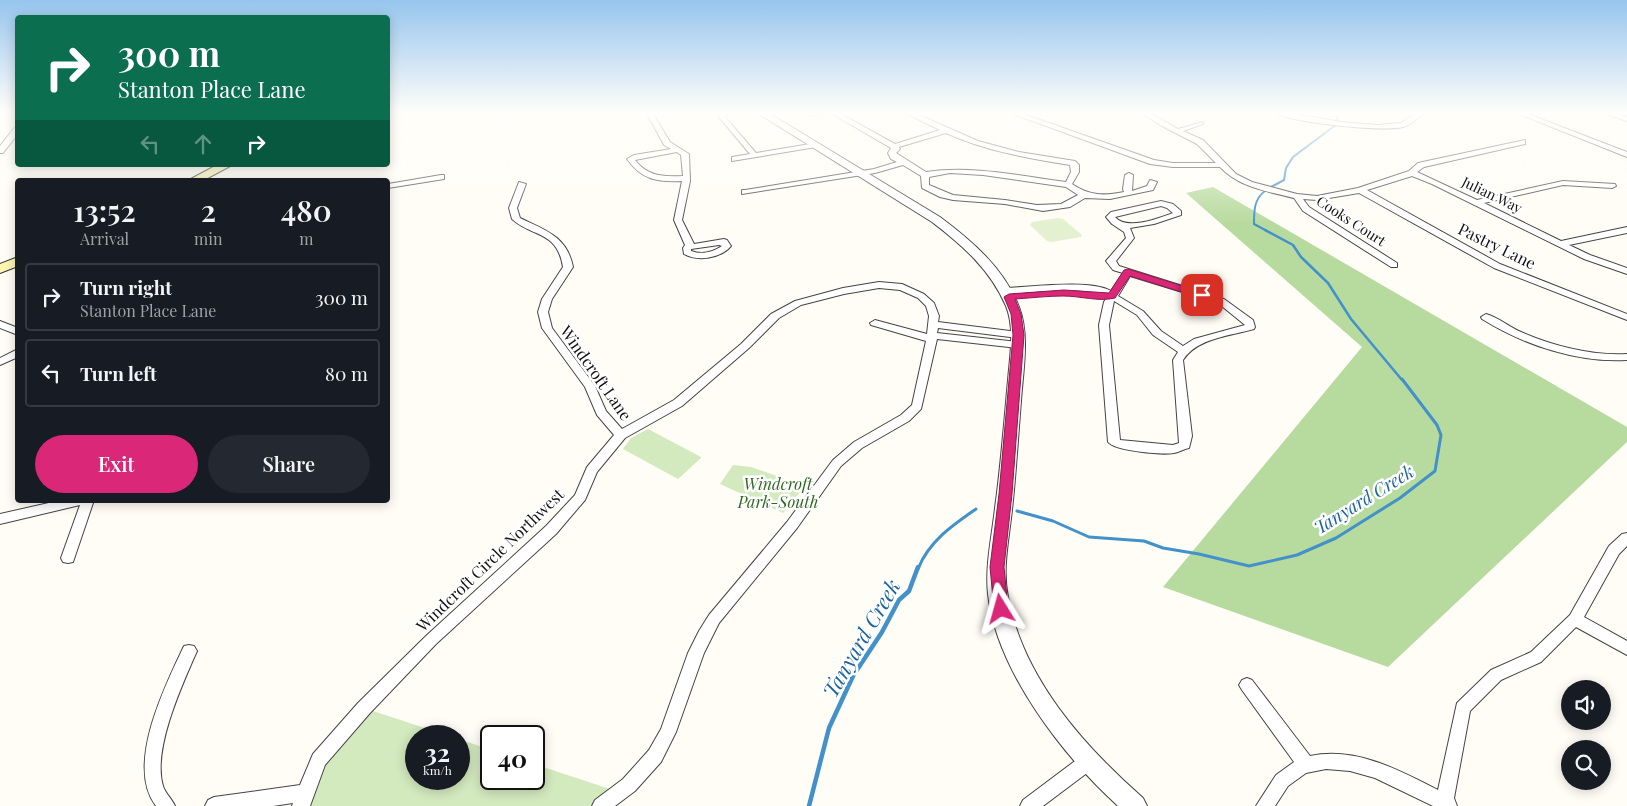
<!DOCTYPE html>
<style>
body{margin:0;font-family:"Playfair Display",serif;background:#242831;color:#f1f3f6;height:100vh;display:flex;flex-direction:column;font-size:19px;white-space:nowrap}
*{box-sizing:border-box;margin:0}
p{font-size:16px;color:#9ea1a6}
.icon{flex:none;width:28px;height:28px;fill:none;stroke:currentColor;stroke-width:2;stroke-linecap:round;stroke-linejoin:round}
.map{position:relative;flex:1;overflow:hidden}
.drawer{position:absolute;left:15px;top:178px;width:375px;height:325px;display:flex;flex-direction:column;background:#171b24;border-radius:5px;box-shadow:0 2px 12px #0003}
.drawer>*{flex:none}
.hud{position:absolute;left:15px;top:15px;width:375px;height:152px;border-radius:5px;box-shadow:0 2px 12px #0003;background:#0b6e4f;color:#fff;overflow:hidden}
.controls{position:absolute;left:1561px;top:680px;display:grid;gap:10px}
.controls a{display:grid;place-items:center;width:50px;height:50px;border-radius:50%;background:#171b24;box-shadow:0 2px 12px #0003;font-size:25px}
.speed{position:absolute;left:405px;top:725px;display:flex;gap:10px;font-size:25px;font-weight:700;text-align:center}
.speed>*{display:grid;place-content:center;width:65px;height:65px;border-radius:50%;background:#171b24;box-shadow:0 2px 12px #0003;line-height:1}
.speed small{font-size:12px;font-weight:400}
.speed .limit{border:2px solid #111;border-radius:8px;background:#fff;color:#111}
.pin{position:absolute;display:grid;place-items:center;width:42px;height:42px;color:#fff;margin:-21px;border-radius:10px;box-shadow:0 2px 8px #0006}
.me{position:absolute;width:55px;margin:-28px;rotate:352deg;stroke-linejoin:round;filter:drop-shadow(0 0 4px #0008)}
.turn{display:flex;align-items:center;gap:18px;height:105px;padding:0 20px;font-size:22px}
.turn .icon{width:65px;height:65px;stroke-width:2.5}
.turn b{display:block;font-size:35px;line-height:42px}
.lanes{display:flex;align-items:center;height:48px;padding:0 20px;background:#0003;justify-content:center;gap:25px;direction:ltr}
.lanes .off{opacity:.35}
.eta{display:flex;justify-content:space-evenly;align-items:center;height:85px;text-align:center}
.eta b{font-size:30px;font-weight:600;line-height:35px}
.cta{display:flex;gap:10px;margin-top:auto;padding:10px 20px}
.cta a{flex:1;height:58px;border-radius:30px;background:#db2777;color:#fff;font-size:20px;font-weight:600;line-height:58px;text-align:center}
.cta a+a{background:#242831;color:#f1f3f6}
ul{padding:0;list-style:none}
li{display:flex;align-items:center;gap:15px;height:68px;margin:0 10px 8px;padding:0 10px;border:2px solid #363941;border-radius:5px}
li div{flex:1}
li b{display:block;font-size:19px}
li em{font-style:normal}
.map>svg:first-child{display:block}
</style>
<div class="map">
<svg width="1627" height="806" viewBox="0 0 1627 806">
<rect width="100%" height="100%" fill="#fffdf5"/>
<!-- green -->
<g fill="#d3e9be">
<polygon points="648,429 701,457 701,458 678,479 623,449 631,438"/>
<polygon points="733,465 751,467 805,486 783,513 720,484"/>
<polygon points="364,708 449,736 416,736 416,779 459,779 459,739 491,750 491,779 534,779 534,764 619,792 601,806 301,806 305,793"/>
</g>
<!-- forest -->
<polygon fill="#b7da9e" points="1213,187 1627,427 1627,442 1388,667 1163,587 1362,347 1186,193"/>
<!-- pitch -->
<polygon fill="#e4f1d0" points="1058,218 1063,219 1082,235 1081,237 1052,242 1047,241 1030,225 1032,222"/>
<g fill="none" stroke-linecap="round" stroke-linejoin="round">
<!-- stream-far3 -->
<g stroke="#4391ca" stroke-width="2">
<polyline points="1337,120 1339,112"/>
<polyline points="1271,187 1284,180 1286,168 1293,157 1337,124"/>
<path d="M1265 191C1254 199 1254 211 1254 224L1267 231"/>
</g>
<!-- stream-far2 -->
<polyline stroke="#4391ca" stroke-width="2.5" points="1265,230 1293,245 1301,257 1328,283 1351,319 1402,380"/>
<!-- stream-far1 -->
<g stroke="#4391ca" stroke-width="3">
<polyline points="1017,511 1053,521 1089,537 1144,541 1163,548 1199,554 1249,566 1297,555 1336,538 1400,498 1435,471 1441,435 1437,425 1402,379"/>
<path d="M918 569C929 541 953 525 976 509"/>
</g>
<!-- stream -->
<polyline stroke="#4391ca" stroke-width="4.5" points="809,806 829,728 853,676 882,632 899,600 909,591 918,567"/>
<defs>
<g id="minor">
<path d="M646 112H652L670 142 689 154 690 181 682 220 694 244 724 239 727 240 731 246C721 258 698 262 684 254L683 248 685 245 674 220 682 181C657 182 642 180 627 159L634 155 671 149 664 145ZM677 152 681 155 683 176C663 177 647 176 635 160ZM719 245 722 246C713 252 702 255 691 251V249Z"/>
<polygon points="721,112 729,112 725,117 756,153 816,143 820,145 816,147 732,161 732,157 750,154 719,117"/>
<polygon points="801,112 825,112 813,116"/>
<path d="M829 112H837L895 144 940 130 903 112H912L978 141 1019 152 1075 161 1079 165V172L1072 184C1090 196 1104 196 1124 192L1123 189 1125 175 1129 173 1133 175 1132 191 1147 186 1150 180 1157 182 1153 190 1110 199 1085 198 1070 207 1043 211 1005 204 953 200 940 197 922 188 921 176 903 165 875 173 742 194V190H745L874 169 897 162 891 159 888 153 891 148ZM946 133C986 151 1027 158 1070 165L1071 172 1066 182C1019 176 973 165 926 172L896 153 900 149 899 147ZM950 173 983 175 1066 187 1078 195 1061 204 1037 205 1005 200 953 195 929 185V177Z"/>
<path d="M1008 112H1018L1154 160 1173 163H1216L1197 144 1162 126 1140 112H1148L1178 129 1203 122V124L1183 131 1203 140 1236 174 1252 182 1297 194 1317 196 1358 188 1409 171 1418 163 1525 140V144L1424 167 1417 172 1477 200 1563 181 1615 184 1616 186 1612 188 1563 185 1484 203 1561 241 1627 227V233L1569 245 1590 255 1627 268V274L1584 259 1432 184 1412 176 1367 190 1500 264 1627 314V320L1494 268 1359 193 1317 200 1303 199 1309 207 1397 263V267H1391L1303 211 1294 198C1267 191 1240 188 1220 167H1173L1150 164Z"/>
<path d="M1274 112H1285L1341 122 1377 125 1401 123 1417 112H1425C1419 117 1411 125 1403 127 1382 132 1291 123 1274 112Z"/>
<polygon points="1514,112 1523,112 1627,152 1627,157"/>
<polygon points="1611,112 1627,117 1627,121 1609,115 1609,113"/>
<polygon points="15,127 18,127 18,134 3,153 0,153 0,146"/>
<polygon points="441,175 444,175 444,179 388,188 388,184"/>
<path d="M519 182 526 184 517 208 520 218C545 230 567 236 573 267L552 299 548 312 552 328 595 386 606 411 622 429 674 400 741 344 771 314 795 301 843 288 879 282 902 284 924 294 934 303 939 316 938 322 1018 332 1023 335 1018 338 938 328 937 333 1018 342 1023 345 1018 348 937 339 921 409 909 421 862 448 841 466 797 528 719 623 704 653 676 732 661 762 635 791 615 806H592L595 800 623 779 649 750 661 729 688 653 699 631 709 615 787 522 833 460 854 442 901 415 912 405 926 341 871 325 870 323 875 320 927 334 929 316 926 306 918 298 900 290 879 288 844 294 801 305 779 318 749 348 682 406 625 438 597 472 585 500 556 534 436 644 370 713 325 765 310 806H292L293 803 273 806H205L208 800 214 797 300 785 313 754 358 703 426 636 546 526 575 495 587 467 614 435 597 415 585 387 542 328 538 312 542 299 563 267C557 230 533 238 512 219L509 208Z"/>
<path d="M1161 201 1173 204 1181 211V215L1154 224 1130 228 1134 238 1116 261 1119 266 1224 299 1253 320 1255 327 1254 329C1230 336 1197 338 1183 360L1192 436 1189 448C1184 449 1179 452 1174 453 1162 455 1115 451 1108 442L1099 325 1104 302 1107 297C1087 285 1031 293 1006 294L1001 291 1006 288C1031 287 1091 279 1111 291L1123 273 1113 270 1106 261 1126 238 1124 232 1112 224 1106 217 1111 212ZM1161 206 1167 208 1173 213C1159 218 1127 231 1115 217ZM1130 276 1218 303 1245 325 1194 339 1183 346 1161 331 1143 311 1118 296ZM1114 301 1137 315 1153 335 1178 352 1173 360 1179 443 1173 445 1120 440 1109 325Z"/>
<path d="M1486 314C1498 317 1509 327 1521 332 1553 346 1592 356 1627 354V360C1577 363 1524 345 1482 319L1481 317Z"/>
<polygon points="0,321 18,328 18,335 0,328"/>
<polygon points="18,349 18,357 0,365 0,358"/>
<polygon points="62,500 94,500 73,562 68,563 63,562 61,558 80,505 0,524 0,514"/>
<path d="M1627 533V546L1619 554 1584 617 1627 641V655L1576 627 1541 662 1501 680 1470 711 1454 798 1457 806H1433L1375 778 1350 771 1326 769 1306 773 1288 786 1275 806H1256L1276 775 1294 762 1242 690 1239 685 1242 680 1247 678 1252 680 1310 756C1355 746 1399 770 1438 790L1457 703 1491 670 1531 652 1570 615 1609 546 1622 534Z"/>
<path d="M189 645 194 646 197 651C182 685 152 750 163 786 165 793 172 799 175 806H156C125 766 165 686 184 646Z"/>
<polygon points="1089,753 1095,755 1097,761 1095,767 1043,806 1020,806 1023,800 1083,755"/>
</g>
<path id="tertiary" d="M756 112H767L940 217C972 241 1004 268 1019 307 1030 335 1023 371 1021 401 1018 437 1016 474 1012 510 1009 539 1002 569 1008 597 1023 678 1083 745 1143 798L1147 806H1118C1063 756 996 670 988 594 985 565 992 536 995 508 1001 465 1004 423 1008 380 1010 356 1015 328 1006 306 990 269 962 245 932 222Z"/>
<g id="secondary">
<polygon points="217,165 232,165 204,180 189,180"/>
<polygon points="18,257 18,266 0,273 0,264"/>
</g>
</defs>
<!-- minor casing -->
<use href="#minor" stroke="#444" stroke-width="2"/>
<!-- tertiary casing -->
<use href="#tertiary" stroke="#444" stroke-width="2"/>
<!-- secondary casing -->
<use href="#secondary" stroke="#333" stroke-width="2"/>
<!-- minor -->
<use href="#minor" fill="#fff" fill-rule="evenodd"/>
<!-- tertiary -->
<use href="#tertiary" fill="#fff" fill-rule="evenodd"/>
<!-- secondary -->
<use href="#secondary" fill="#fcf6b2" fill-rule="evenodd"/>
</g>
<!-- sky -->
<linearGradient id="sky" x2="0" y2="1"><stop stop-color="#96c5ed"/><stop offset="0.5" stop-color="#fffefa"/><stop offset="1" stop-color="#fffefa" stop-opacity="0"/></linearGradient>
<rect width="1627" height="225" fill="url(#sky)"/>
<!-- route -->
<path fill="#db2777" stroke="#8e194d" d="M1128 269 1205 293 1206 295 1202 298 1198 297 1130 276 1115 298C1098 302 1081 296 1063 296 1047 296 1031 298 1015 299L1021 314 1024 335 1012 494 1004 567 1008 609 1006 613 1001 615 996 613 994 609 990 567 999 494 1013 335 1011 314 1004 297 1009 294 1064 290 1109 293 1124 270Z"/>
<g text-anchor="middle" stroke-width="5" stroke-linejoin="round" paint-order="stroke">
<!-- far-street labels -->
<g font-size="14" fill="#111" stroke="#fff">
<text transform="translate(1492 195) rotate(26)" y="5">Julian Way</text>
<text transform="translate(1351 221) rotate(33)" y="5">Cooks Court</text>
</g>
<!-- street labels -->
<g font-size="16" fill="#111" stroke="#fff">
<text transform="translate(1497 246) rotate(26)" y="6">Pastry Lane</text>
<text transform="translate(596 373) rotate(55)" y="6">Windcroft Lane</text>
<text transform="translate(490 560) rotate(-44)" y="6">Windcroft Circle Northwest</text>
</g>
<!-- park labels -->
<g font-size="16" font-style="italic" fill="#2e6821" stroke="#fff">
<text x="778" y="490">Windcroft<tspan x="778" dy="18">Park-South</tspan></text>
</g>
<!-- water labels -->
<g font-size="18" font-style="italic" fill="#1c63a1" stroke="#fff">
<text transform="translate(1364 500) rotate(-32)" y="6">Tanyard Creek</text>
</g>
<!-- near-water labels -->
<g font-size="21" font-style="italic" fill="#1c63a1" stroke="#fff">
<text transform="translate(862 639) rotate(-60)" y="7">Tanyard Creek</text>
</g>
</g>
</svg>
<div class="controls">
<a><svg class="icon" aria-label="sound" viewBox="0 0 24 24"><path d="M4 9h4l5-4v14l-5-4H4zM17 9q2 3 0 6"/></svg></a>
<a><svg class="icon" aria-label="search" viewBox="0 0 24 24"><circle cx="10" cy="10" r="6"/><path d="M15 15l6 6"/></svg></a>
</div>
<div class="speed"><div>32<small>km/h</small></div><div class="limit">40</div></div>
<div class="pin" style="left:1202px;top:295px;background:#d93025"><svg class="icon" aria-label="arrive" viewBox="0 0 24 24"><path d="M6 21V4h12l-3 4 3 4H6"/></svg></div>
<svg class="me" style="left:1001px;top:609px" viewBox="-20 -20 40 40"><path d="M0-17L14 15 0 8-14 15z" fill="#db2777" stroke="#fff" stroke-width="4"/></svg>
<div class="hud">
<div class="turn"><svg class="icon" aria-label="right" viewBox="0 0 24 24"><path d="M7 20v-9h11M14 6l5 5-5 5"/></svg><div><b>300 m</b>Stanton Place Lane</div></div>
<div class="lanes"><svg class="icon off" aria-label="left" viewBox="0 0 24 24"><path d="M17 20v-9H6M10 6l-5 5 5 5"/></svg><svg class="icon off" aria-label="ahead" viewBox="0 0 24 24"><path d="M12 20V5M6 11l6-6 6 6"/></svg><svg class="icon" aria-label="right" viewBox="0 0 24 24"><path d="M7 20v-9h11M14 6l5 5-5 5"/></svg></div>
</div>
<section class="drawer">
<div class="eta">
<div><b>13:52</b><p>Arrival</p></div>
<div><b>2</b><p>min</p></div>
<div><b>480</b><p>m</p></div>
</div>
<ul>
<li><svg class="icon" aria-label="right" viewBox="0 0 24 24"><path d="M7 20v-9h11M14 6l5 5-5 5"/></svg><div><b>Turn right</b><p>Stanton Place Lane</p></div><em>300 m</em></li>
<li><svg class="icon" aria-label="left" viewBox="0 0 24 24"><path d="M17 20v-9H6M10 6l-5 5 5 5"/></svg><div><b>Turn left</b></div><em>80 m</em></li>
</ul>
<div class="cta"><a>Exit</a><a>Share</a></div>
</section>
</div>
